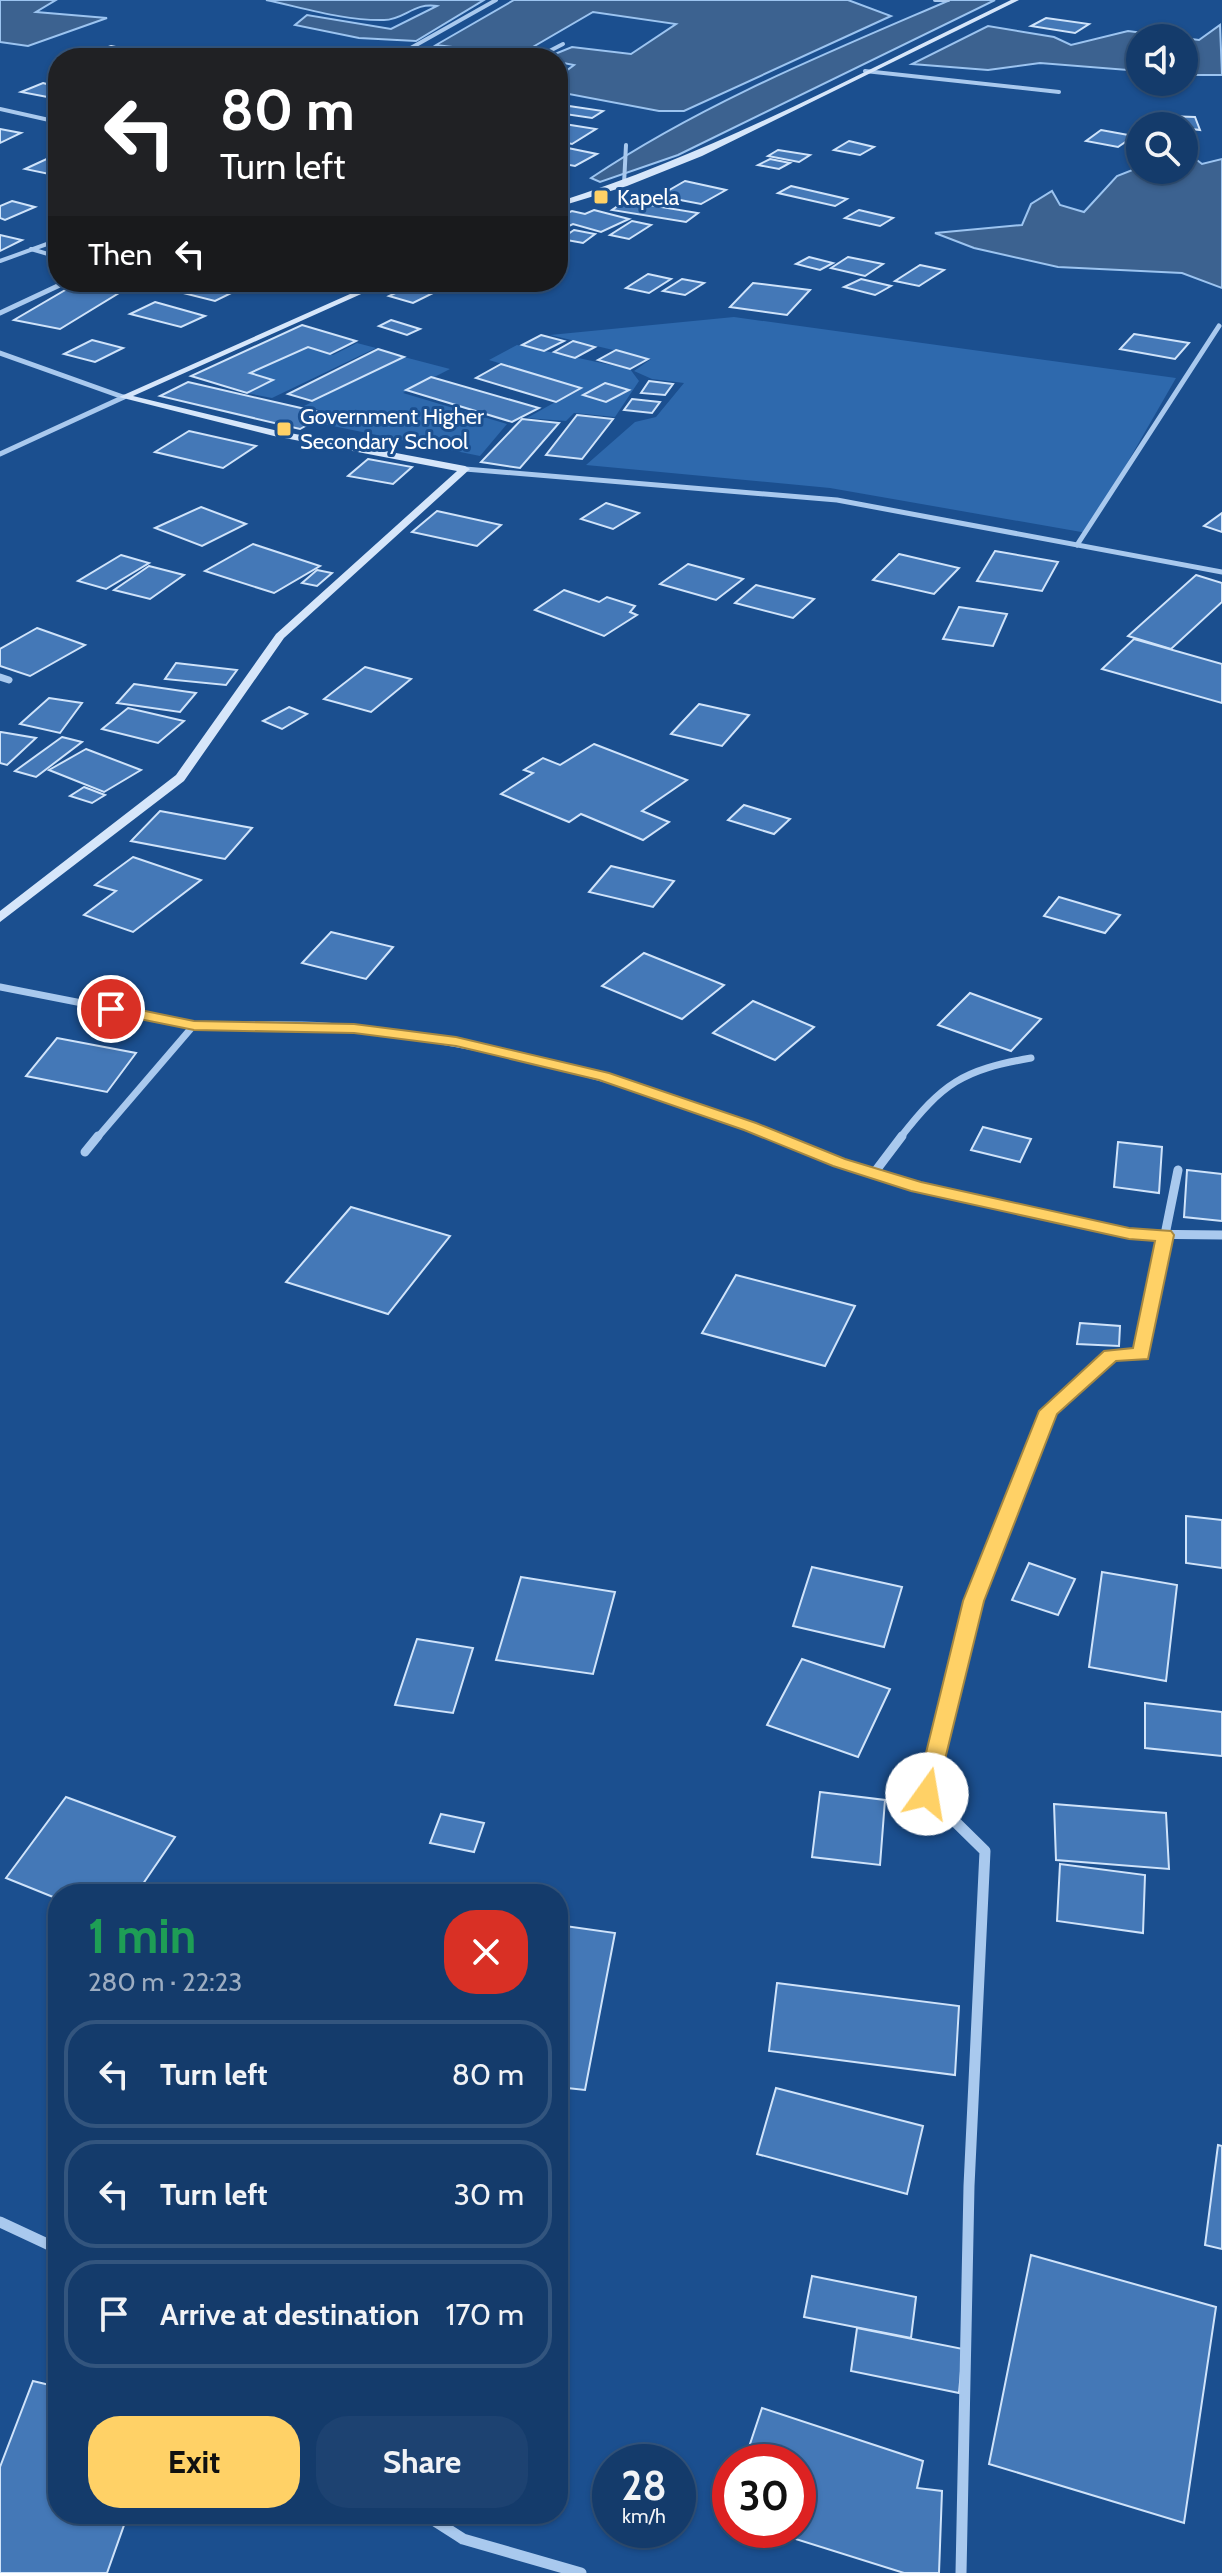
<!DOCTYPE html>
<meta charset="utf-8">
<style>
body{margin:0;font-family:Cabin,sans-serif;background:#1d4271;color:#f1f3f6;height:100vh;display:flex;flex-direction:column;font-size:30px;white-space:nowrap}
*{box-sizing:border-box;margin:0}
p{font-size:26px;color:#9dadc1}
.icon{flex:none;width:44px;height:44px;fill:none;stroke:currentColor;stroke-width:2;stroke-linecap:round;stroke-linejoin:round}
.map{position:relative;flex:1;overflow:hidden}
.details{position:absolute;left:48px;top:1884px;width:520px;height:640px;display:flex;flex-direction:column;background:#143b6b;border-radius:32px;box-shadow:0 2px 6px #0004,0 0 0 2px #33557e}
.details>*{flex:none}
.top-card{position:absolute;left:48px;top:48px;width:520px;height:244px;border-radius:32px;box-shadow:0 2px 6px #0004,0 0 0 2px #33557e;background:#202124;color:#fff;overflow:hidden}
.fabs{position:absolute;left:1126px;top:24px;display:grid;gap:16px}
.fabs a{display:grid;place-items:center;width:72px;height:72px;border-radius:50%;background:#143b6b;box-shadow:0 2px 6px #0004,0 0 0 2px #33557e;font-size:40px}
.speed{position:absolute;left:592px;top:2444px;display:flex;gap:16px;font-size:40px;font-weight:700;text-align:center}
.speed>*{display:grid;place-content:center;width:104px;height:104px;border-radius:50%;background:#143b6b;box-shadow:0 2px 6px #0004,0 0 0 2px #33557e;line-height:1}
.speed small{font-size:20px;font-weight:400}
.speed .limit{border:12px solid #d22;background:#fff;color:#111}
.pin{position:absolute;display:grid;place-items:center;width:68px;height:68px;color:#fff;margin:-34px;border:4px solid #fff;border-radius:50%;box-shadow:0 2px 8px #0007}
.me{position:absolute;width:88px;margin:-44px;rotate:13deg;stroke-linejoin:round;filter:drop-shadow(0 0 6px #0008)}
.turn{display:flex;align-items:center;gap:28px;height:168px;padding:0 40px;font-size:36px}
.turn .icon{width:104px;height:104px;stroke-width:2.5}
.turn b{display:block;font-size:56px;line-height:68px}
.then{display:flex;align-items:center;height:76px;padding:0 40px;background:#0003;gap:16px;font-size:30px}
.round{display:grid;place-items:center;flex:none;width:84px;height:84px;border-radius:32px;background:#1d4271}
.head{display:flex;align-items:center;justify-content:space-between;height:136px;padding:0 40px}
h1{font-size:48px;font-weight:700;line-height:60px;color:#1e9e55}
.action{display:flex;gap:16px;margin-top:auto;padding:16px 40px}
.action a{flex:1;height:92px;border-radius:32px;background:#ffd166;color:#111;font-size:32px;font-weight:700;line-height:92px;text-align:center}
.action a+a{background:#1d4271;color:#f1f3f6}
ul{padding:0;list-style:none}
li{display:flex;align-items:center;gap:24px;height:108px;margin:0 16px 12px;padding:0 24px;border:4px solid #33557e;border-radius:32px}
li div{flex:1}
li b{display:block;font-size:30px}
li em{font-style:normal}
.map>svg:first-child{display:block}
</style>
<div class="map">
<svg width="1222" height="2573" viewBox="0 0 1222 2573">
<rect width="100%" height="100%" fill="#1b4f8f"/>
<!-- green -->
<g fill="#2e69ad">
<polygon points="734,317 1176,378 1087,533 830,488 586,465 635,422 656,417 684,383 652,379 634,371 651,359 550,335"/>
<polygon points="357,343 376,348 272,398 247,393 272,381 250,373 308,347 333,355"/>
<polygon points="517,345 630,369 639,381 615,417 574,413 566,421 527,418 580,388 489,360"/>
<polygon points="404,357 450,369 403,393 507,424 480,456 318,423 334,414 304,406"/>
</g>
<!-- water -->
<g fill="#3c6290" stroke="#9cc4f0" stroke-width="2">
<polygon points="0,0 56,0 36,12 107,18 28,46 0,42"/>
<path d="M266 0H484L416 41 359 38 295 25 307 15 391 29 437 6C414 2 404 20 384 20 345 21 304 8 266 0Z"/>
<polygon points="514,0 848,0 891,16 684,111 659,111 558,92 558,77 574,65 558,62 558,58 545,58 572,47 631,54 676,24 593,12 519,55 436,45"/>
<path d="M950 0H995L678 155 600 182 591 178C703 103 827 53 950 0Z"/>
<polygon points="1220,25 1222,75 1184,75 1184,38 1140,38 1140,71 1040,63 988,70 912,64 988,26 1054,37 1071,45 1128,31 1199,40"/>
<polygon points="1184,150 1202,164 1222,159 1222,288 1182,273 1058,267 974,248 935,233 1022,225 1031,204 1052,191 1060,205 1084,212 1117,176 1140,167 1140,170 1184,170"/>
</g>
<!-- building -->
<g fill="#4478b7" stroke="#cfe3fa" stroke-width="2">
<polygon points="1046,18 1089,24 1075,33 1031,26"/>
<polygon points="111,46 159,56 77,58"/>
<polygon points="43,83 58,87 58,99 21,92"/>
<polygon points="569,106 603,111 592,118 558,113"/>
<polygon points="1166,116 1195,117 1200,130 1167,126"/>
<polygon points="558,123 596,129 572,144 558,141"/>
<polygon points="0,129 21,133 0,143"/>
<polygon points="1101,130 1134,136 1118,147 1086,141"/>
<polygon points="849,141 874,147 860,155 834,150"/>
<polygon points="563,147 597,154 575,166 558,163 558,150"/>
<polygon points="778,150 810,155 799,162 768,156"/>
<polygon points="53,156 58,157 58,173 54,175 25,169"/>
<polygon points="770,159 790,163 779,169 758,165"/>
<polygon points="685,181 726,190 701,204 659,196"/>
<polygon points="791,186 847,199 835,206 778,193"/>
<polygon points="12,201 35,207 5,220 0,218 0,206"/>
<polygon points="625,201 698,213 686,222 612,210"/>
<polygon points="594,210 629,219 601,232 573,224 558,231 558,217 572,211 585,214"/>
<polygon points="859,210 893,218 880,226 845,218"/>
<polygon points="632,221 651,225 629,239 610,235"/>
<polygon points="574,230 595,234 583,243 561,239"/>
<polygon points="0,235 22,240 0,251"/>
<polygon points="809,257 833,263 820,270 796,264"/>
<polygon points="848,257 883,264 865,276 831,268"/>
<polygon points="920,265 944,270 919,286 895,281"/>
<polygon points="648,274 671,279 649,293 626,288"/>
<polygon points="682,279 704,283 685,295 663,291"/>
<polygon points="861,279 891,286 875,295 844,287"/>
<polygon points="79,282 132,285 60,329 14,320"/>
<polygon points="187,282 249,282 252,283 215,301 171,290"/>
<polygon points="419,282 462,282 477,286 462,293 443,288 413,303 389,296"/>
<polygon points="753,283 810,290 787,315 730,307"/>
<polygon points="155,302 205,316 181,327 130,314"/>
<polygon points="391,320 420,329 407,335 379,326"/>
<polygon points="302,325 356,341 330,354 308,347 250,373 273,380 247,393 191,376"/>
<polygon points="1134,334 1189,343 1175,359 1120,349"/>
<polygon points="541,335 564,341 544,351 522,345"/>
<polygon points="92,340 123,348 95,362 64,354"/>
<polygon points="573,341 595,347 575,358 554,352"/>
<polygon points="378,349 404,357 312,401 288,394"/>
<polygon points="616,350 648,359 630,369 598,360"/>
<polygon points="501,364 581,388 556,402 476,378"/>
<polygon points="431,377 539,408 512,422 406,390"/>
<polygon points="649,381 673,384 665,395 641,393"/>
<polygon points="188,382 327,414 300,429 160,396"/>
<polygon points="605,383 629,390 606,402 583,395"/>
<polygon points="632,399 660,402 652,413 624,410"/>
<polygon points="577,415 613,419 582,459 546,455"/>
<polygon points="522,419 559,423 520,468 481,462"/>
<polygon points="189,431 256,446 223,468 155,452"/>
<polygon points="368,459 412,467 393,484 348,476"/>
<polygon points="606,503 639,513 613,529 581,519"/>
<polygon points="201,507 246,524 202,546 155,528"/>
<polygon points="437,511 501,525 477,546 412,532"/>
<polygon points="1222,513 1222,532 1204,526"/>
<polygon points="253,544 320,566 274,593 205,571"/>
<polygon points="995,551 1058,562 1042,591 977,581"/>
<polygon points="899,554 959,568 934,594 873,580"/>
<polygon points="121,555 149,563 106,589 78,581"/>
<polygon points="688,564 743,579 716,600 660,584"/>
<polygon points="149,566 184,575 150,599 114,590"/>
<polygon points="317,570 332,573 317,586 302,583"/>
<polygon points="1196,575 1222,583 1222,602 1171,649 1128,636"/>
<polygon points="756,585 814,599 793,618 735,603"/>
<polygon points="564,590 599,602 607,597 635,606 630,612 637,615 604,636 535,610"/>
<polygon points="959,607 1007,614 993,646 943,639"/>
<polygon points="37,628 85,645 30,676 0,666 0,649"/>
<polygon points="1134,639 1222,664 1222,703 1102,669"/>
<polygon points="176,663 237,670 226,685 165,679"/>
<polygon points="365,667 411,679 371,712 324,699"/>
<polygon points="134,684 196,693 180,712 117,703"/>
<polygon points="49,698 82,703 60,733 20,724"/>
<polygon points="699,704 749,715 722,746 671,734"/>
<polygon points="289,707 307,714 282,729 263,721"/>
<polygon points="128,708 184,721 158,743 102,729"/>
<polygon points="0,732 1,732 36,738 7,765 0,763"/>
<polygon points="62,737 82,742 36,777 15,771"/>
<polygon points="594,744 687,780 642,811 669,822 643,840 581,814 569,822 501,794 533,773 524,770 543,758 560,765"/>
<polygon points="86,749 141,770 104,792 49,770"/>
<polygon points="84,787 105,795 92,803 70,796"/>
<polygon points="744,805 790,819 774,834 728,820"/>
<polygon points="160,811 252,828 225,859 131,841"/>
<polygon points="133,857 201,880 133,932 84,915 116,891 95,885"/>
<polygon points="611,866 674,881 653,907 589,892"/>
<polygon points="1059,897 1120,915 1105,933 1044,916"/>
<polygon points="331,932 393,947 366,979 302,963"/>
<polygon points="644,953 724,985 682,1019 602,986"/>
<polygon points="970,993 1041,1019 1011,1051 938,1025"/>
<polygon points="753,1001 814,1027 775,1060 713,1033"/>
<polygon points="57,1038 136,1053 107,1092 26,1076"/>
<polygon points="983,1127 1031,1139 1020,1162 971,1150"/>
<polygon points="1118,1142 1162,1147 1159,1193 1114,1187"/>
<polygon points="1187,1170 1222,1174 1222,1221 1184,1217"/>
<polygon points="351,1207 450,1236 388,1314 286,1282"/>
<polygon points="736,1275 855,1306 825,1366 702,1333"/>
<polygon points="1080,1323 1120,1326 1119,1346 1077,1344"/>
<polygon points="1186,1516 1222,1520 1222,1568 1186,1563"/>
<polygon points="1029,1563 1075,1579 1058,1615 1012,1600"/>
<polygon points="812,1567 902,1587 884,1647 793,1626"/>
<polygon points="1102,1572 1177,1585 1166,1681 1089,1667"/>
<polygon points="521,1577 615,1592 593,1674 496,1660"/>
<polygon points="417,1639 473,1648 453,1713 395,1705"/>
<polygon points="802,1659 890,1689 858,1757 767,1725"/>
<polygon points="1145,1703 1222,1712 1222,1756 1145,1748"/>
<polygon points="820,1792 885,1800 880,1865 812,1857"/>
<polygon points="66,1797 175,1837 136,1894 58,1894 58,1899 6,1878"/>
<polygon points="1054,1804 1166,1813 1169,1869 1056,1860"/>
<polygon points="441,1814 484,1823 474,1852 430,1843"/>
<polygon points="1060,1864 1145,1875 1143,1933 1057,1921"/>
<polygon points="558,1925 615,1933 585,2090 558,2087"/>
<polygon points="777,1983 959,2006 955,2075 769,2051"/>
<polygon points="776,2088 923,2126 907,2194 757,2154"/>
<polygon points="558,2114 566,2115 558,2159"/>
<polygon points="1218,2145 1222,2146 1222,2249 1205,2245"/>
<polygon points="1031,2255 1216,2307 1184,2523 989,2464"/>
<polygon points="812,2276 916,2297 911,2338 804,2317"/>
<polygon points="857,2328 963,2349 959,2393 851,2371"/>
<polygon points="33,2381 58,2387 58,2514 128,2514 107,2573 0,2573 0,2467"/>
<polygon points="762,2408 923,2461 917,2488 942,2491 939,2573 904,2573 767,2530 798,2530 798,2462 744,2462"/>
</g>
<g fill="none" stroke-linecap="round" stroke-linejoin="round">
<!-- street-far4 -->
<g stroke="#a9c9ee" stroke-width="4">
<polyline points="935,0 948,0"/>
<polyline points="393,58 496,0"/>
<polyline points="536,58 563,44"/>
<polyline points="558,65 562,66 558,69"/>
<polyline points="865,71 1059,92"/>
<polyline points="0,109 58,122"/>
<polyline points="624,184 626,145"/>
<polyline points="31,249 58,257"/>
<polyline points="0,261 58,240"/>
<polyline points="57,286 67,282"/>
</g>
<!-- street-far3 -->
<g stroke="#a9c9ee" stroke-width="5">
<polyline points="0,313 62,284"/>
<polyline points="0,353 123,397"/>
<polyline points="0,454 124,397"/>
<polyline points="465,469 837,500 1222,572"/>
<polyline points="1077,545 1219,326"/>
</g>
<!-- street-far2 -->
<g stroke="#a9c9ee" stroke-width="7">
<polyline points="0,677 9,680"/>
<polyline points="0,987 194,1025 97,1138"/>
<path d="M194 1025C248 1026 304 1022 358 1029 503 1045 643 1085 779 1138"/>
<path d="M900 1138C943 1083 962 1070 1031 1058"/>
</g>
<!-- street-far1 -->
<g stroke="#a9c9ee" stroke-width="9">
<polyline points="774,1136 839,1162 917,1187 1129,1234 1222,1235"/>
<polyline points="85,1152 98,1136"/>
<polyline points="874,1173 902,1136"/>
<polyline points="935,1763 974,1601 1049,1411 1111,1355 1141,1354 1178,1170"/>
</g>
<!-- street -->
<g stroke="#a9c9ee" stroke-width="11">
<polyline points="935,1761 927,1794 985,1851 969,2186 961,2573"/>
<polyline points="0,2222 58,2249"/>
<polyline points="424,2514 463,2539 581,2573"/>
</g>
<!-- secondary -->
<g fill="#d6e6fa" fill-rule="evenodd">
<path d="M1011 0H1019L702 156 627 186 558 207V202C716 152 862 72 1011 0Z"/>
<polygon points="377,282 388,282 133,396 274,430 465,466 470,469 284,638 184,781 0,922 0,911 176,775 276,634 457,471 274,436 119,397"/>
</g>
</g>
<!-- route -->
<polygon fill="#ffd166" stroke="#a68842" stroke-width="2" points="111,1004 194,1021 354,1024 456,1037 609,1073 756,1123 845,1159 921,1182 1129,1228 1171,1231 1174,1235 1148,1359 1116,1361 1057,1414 984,1601 935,1800 927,1803 919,1800 916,1794 963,1601 1039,1411 1104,1351 1133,1348 1155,1241 1129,1239 911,1191 833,1166 744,1130 599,1080 456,1046 354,1033 194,1030 105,1012 103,1009"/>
<!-- markers -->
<g fill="#ffd166" stroke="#1b4f8f" stroke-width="3">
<rect x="593" y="189" width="16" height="16" rx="4"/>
<rect x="276" y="421" width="16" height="16" rx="4"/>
</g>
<g text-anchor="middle" stroke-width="6" stroke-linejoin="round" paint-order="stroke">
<!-- far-poi labels -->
<g font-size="22" fill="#fff" stroke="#1b4f8f" text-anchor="start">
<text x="617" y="205">Kapela</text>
<text x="300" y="424">Government Higher<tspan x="300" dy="25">Secondary School</tspan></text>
</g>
</g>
</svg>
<div class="fabs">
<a><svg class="icon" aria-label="sound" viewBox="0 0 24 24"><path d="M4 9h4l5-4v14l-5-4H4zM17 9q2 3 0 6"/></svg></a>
<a><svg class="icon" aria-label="search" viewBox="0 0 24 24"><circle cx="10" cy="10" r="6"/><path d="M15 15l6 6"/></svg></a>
</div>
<div class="speed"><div>28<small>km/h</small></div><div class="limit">30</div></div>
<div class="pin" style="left:111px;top:1009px;background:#d93025"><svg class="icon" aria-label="arrive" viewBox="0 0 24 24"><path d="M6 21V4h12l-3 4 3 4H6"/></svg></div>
<svg class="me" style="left:927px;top:1794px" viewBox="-20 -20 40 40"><circle r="19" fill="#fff"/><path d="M0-13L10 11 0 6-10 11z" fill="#ffd166"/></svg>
<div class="top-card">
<div class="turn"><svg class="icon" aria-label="left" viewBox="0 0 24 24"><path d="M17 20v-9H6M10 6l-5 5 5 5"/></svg><div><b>80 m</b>Turn left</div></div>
<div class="then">Then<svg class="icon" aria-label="left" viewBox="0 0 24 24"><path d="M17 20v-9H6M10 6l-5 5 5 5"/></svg></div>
</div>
<section class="details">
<div class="head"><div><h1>1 min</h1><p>280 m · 22:23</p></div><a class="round" style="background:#d93025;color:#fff"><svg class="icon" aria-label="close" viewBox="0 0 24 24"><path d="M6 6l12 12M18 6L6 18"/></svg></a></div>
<ul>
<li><svg class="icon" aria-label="left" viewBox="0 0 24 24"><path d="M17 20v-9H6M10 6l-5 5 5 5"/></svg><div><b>Turn left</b></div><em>80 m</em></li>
<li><svg class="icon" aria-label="left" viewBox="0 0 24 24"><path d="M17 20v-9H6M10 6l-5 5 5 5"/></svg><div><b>Turn left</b></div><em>30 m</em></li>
<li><svg class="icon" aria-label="arrive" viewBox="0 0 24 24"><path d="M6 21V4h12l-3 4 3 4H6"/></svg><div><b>Arrive at destination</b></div><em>170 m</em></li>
</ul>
<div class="action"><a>Exit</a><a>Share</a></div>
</section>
</div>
